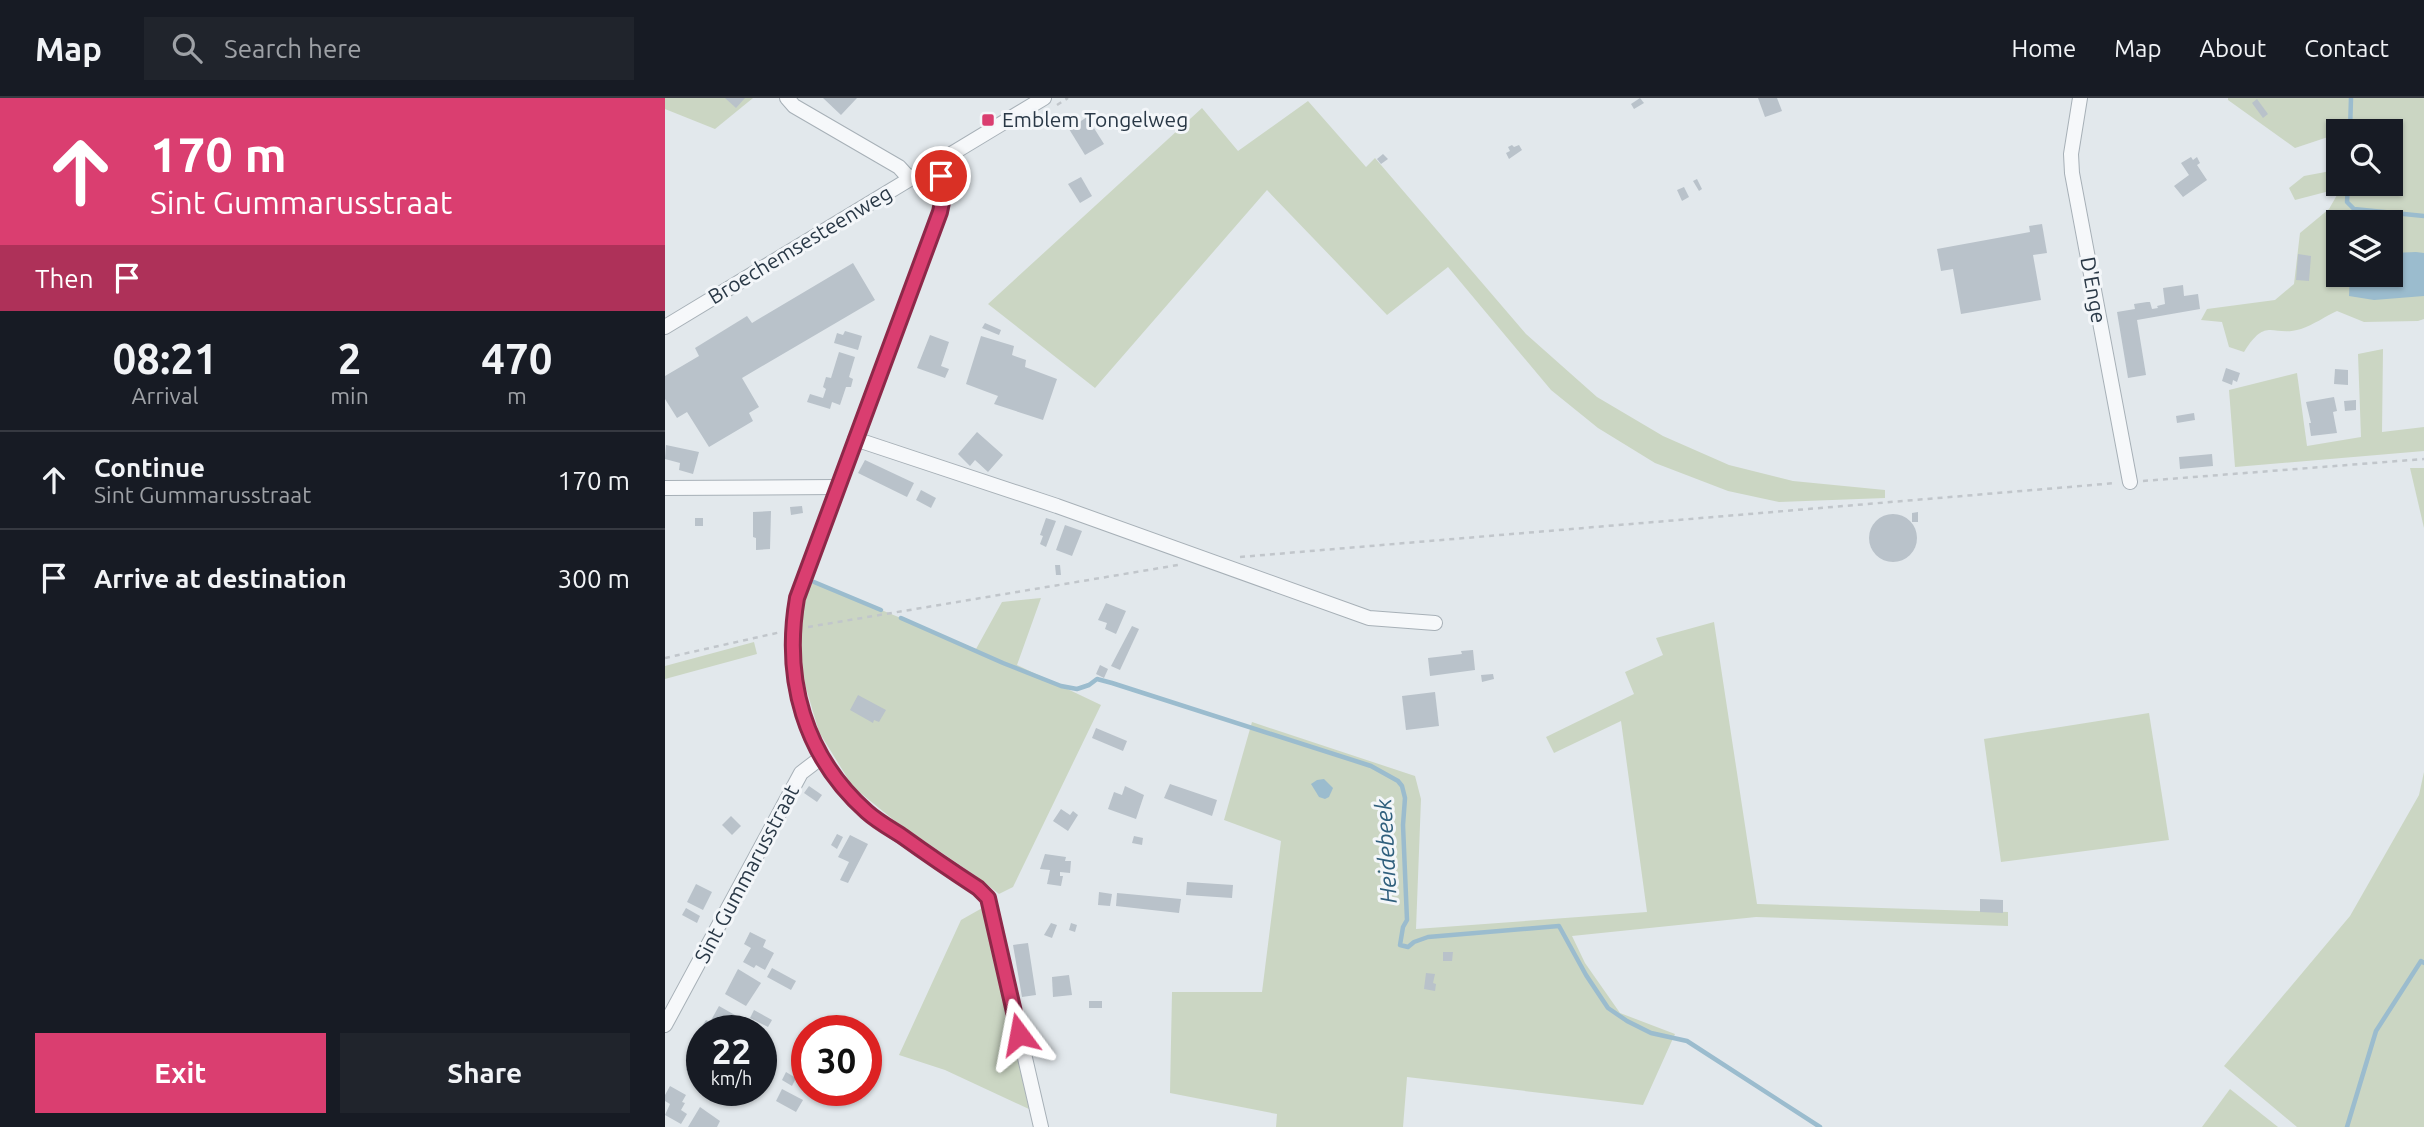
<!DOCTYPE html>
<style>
body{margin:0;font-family:Ubuntu,sans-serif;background:#20242c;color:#f1f3f6;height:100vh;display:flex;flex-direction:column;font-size:26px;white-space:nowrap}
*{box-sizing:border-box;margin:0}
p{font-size:23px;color:#9ea1a6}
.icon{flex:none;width:38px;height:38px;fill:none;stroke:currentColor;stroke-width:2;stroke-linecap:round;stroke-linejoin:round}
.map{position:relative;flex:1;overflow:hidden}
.sheet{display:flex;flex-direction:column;background:#171b24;width:665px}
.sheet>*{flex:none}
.banner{background:#da3e70;color:#fff;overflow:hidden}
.fabs{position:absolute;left:1661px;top:21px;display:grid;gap:14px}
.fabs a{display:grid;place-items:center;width:77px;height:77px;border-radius:0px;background:#171b24;box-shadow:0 2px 5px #0004;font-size:35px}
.speed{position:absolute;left:21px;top:917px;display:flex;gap:14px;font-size:35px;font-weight:700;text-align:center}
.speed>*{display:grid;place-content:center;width:91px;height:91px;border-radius:50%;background:#171b24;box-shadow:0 2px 5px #0004;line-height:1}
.speed small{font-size:18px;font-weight:400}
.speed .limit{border:10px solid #d22;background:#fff;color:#111}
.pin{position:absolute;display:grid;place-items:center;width:60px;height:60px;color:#fff;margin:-30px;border:4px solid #fff;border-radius:50%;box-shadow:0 2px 7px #0007}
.me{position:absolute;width:77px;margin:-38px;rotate:347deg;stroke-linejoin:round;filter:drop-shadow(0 0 5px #0008)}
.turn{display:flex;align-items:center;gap:24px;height:147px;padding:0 35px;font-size:32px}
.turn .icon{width:91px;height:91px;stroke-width:2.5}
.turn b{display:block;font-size:49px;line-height:60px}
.then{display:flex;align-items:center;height:66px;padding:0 35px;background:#0003;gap:14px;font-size:26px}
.eta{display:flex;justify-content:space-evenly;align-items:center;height:119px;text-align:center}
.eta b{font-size:42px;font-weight:700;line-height:49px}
.cta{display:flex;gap:14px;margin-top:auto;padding:14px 35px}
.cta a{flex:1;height:80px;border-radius:0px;background:#da3e70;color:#fff;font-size:28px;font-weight:700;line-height:80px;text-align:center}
.cta a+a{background:#20242c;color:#f1f3f6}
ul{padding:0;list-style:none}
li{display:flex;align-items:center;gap:21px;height:98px;padding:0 35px;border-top:2px solid #363941}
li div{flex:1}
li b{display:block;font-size:26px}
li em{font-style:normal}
header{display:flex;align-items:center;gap:42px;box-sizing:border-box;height:98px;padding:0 35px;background:#171b24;border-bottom:2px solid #363941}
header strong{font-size:33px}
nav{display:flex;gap:38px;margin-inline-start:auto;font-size:24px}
.search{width:490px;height:63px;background:#20242c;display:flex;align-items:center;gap:18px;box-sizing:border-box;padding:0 24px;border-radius:0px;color:#9ea1a6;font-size:26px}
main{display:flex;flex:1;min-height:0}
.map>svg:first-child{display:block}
</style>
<header>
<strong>Map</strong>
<div class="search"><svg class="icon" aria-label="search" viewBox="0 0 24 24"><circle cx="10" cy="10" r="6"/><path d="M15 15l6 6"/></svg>Search here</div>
<nav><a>Home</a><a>Map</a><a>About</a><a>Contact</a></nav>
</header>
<main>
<section class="sheet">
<div class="banner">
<div class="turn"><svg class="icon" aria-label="ahead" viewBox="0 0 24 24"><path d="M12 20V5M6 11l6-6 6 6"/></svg><div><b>170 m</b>Sint Gummarusstraat</div></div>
<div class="then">Then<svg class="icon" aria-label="arrive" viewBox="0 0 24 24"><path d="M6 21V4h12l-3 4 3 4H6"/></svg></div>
</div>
<div class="eta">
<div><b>08:21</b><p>Arrival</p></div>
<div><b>2</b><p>min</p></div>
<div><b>470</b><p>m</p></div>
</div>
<ul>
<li><svg class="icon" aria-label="ahead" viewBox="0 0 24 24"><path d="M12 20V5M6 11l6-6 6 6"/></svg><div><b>Continue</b><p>Sint Gummarusstraat</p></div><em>170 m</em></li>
<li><svg class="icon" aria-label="arrive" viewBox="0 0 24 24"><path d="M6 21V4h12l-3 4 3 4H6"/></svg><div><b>Arrive at destination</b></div><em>300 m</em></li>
</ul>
<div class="cta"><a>Exit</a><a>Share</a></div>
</section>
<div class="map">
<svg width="1759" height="1029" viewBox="0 0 1759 1029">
<rect width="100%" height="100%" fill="#e2e8ec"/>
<!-- green -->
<g fill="#cbd6c3" fill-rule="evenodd">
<polygon points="0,0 88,0 50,31 0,11"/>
<path d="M1563 0H1759V221L1753 223 1699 224 1672 213C1661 218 1648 227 1636 231 1607 240 1602 217 1579 254L1564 249 1557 224 1536 222 1542 211 1610 202 1629 186 1635 135 1664 111 1676 90 1630 102 1624 90 1639 78 1671 72 1669 37 1630 50 1563 2ZM1673 33H1726V86H1673ZM1673 124H1726V177H1673Z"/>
<polygon points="643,3 701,69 710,60 861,236 932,299 998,338 1064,367 1128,383 1220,392 1220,400 1114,404 1063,393 990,365 933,330 886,292 783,169 722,217 602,92 430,290 323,206 537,10 573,53"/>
<polygon points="1718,251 1717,334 1759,329 1759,353 1570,369 1564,292 1632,275 1642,348 1696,339 1693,256"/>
<polygon points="1745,370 1759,370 1759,430"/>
<polygon points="146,483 311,551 337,504 376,500 352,567 436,607 348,789 334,796 311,778 230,723 188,689 154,634 134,566 136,515"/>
<polygon points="1049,524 1092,806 1343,814 1343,828 1091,819 907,838 920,865 955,915 1010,936 978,1007 742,979 738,1029 611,1029 612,1016 505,995 507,894 597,894 616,743 559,722 587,624 750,678 756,701 751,831 982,814 956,623 889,655 881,639 969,596 960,574 998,557 991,540"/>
<polygon points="89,544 92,556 0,581 0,568"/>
<polygon points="1484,615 1504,742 1336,764 1319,641"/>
<polygon points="1759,674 1759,1029 1632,1029 1559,968 1685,818 1754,697"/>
<polygon points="319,809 364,1011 280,972 234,957 296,822"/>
<polygon points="1565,991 1613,1029 1537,1029"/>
</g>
<!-- water -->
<g fill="#9bbcce">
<polygon points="1751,154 1759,155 1759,198 1709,202 1684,198 1685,177 1726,177 1726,155"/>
<polygon points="659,681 668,690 664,699 660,701 654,699 646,686 652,682"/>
</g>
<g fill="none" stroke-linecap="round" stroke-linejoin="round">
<!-- stream -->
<g stroke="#9bbcce" stroke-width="4.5">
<polyline points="1685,33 1686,0"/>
<polyline points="1683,86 1682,104 1689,111 1759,118"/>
<polyline points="149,484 216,512"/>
<polyline points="236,520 338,565 396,588 412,591 424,587 432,581 447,585 706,668 733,683 737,688 740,700 738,727 742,822 738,829 735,847 743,849 749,844 763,839 894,828 921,877 943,910 962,923 986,935 1022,943 1155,1029"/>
<polyline points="1682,1029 1711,933 1756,863 1759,865"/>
</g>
</g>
<!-- building -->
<g fill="#b9c2ca">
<polygon points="60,0 80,0 71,10"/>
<polygon points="158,0 192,0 176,17"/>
<polygon points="975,0 979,5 969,11 966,6"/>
<polygon points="1093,0 1112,0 1117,13 1100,19"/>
<polygon points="1592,1 1603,16 1598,20 1587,5"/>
<polygon points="422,19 439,46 420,57 404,31"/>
<polygon points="847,47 849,49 854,47 857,52 844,61 841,55 845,53 843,49"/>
<polygon points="718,56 723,61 716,66 712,61"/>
<polygon points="1526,59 1528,62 1532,59 1535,65 1532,67 1542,82 1518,99 1509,88 1524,77 1516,65"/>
<polygon points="416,79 427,98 415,105 403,86"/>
<polygon points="1032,81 1037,91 1034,93 1028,83"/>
<polygon points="1019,89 1024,99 1017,103 1012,92"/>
<polygon points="1377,126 1382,155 1368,157 1376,202 1296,216 1288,171 1276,173 1272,151 1365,134 1364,128"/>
<polygon points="1633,156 1646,158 1644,183 1631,182"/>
<polygon points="188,165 210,202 77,280 94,309 84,315 88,323 44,349 22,314 12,320 0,301 0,278 34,258 30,250 82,218 87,225"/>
<polygon points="1518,187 1519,198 1533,196 1535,211 1472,222 1481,277 1463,280 1452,214 1470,211 1469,206 1482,204 1485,204 1487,211 1493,210 1492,208 1500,206 1498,190"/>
<polygon points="320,225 336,232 334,237 317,230"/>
<polygon points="180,233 197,238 193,252 169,245 172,235 178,237"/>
<polygon points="265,237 284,244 276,268 284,271 280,280 252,270"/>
<polygon points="316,238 349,248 347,257 361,262 360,269 392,281 378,322 329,306 333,298 301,286"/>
<polygon points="174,254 190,259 184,279 188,281 186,289 181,289 175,307 167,304 165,311 142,304 145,296 158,300 161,291 158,289 161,279 166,280"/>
<polygon points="1561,270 1575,275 1572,284 1568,282 1567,287 1557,283"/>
<polygon points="1670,271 1683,272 1683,287 1669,286"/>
<polygon points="1669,299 1672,313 1668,314 1672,335 1646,338 1644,325 1646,325 1641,304"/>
<polygon points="1691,302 1691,312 1680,313 1679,303"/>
<polygon points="1529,315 1530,322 1512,325 1511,318"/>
<polygon points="312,334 338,357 323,374 310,362 305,368 293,356"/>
<polygon points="1,347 34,354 28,376 14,372 15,365 0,361"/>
<polygon points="1547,356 1548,368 1515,371 1514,359"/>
<polygon points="200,362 249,385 242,399 193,375"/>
<polygon points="256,392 271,400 266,410 251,402"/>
<polygon points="137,408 138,415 126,417 125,409"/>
<polygon points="106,413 105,451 91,452 91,440 88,439 88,414"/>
<polygon points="1253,414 1253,424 1247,424 1247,415"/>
<circle cx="1228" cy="440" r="24"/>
<rect x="30" y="420" width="8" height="8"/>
<polygon points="381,420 391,423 381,449 375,446 378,438 375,437"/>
<polygon points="400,427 417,433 407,458 391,452"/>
<polygon points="390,467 395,467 396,477 391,477"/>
<polygon points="441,505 461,513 451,536 440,531 442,525 433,522"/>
<polygon points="467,528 474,531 455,572 446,568"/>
<polygon points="808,552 810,572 765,578 763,560 797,556 796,553"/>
<polygon points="435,567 443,571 439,580 431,576"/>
<polygon points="828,576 829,581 817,584 816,577"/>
<polygon points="770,594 774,628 741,632 737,598"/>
<polygon points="193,597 221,612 214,624 209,622 208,625 185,612"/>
<polygon points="431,630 462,643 458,653 427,640"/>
<polygon points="505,686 552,702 547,718 499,700"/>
<polygon points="144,688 157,697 152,704 139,695"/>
<polygon points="460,688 479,697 471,721 443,711 449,694 457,697"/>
<polygon points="396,711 405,717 408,713 413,717 403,733 388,723"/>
<polygon points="66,718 76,728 67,737 57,727"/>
<polygon points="172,736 178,739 172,751 166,747"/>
<polygon points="185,737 203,746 183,785 175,782 184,764 173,759"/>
<polygon points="469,738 478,740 477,747 467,745"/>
<polygon points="380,756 401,759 400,763 406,763 405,775 395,774 395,778 398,778 396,788 382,786 385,772 375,771"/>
<polygon points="522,784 568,787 567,800 521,797"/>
<polygon points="31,786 47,794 38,812 22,804"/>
<polygon points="434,794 447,796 445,808 433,807"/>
<polygon points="452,795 516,801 514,815 451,808"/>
<polygon points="1315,801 1338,802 1338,815 1315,814"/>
<polygon points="21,810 35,818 32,825 17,817"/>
<polygon points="386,825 392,827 387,840 379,837"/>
<polygon points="406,825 412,827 410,834 404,832"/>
<polygon points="85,834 101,842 98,849 109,855 100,872 91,867 89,870 78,864 86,850 79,846"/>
<polygon points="363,845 371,897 357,899 348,847"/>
<polygon points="778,854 788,854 787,863 778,863"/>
<polygon points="107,870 131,883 126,892 102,879"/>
<polygon points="73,871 96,885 81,908 60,896"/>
<polygon points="761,875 770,876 768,885 771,886 770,893 759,891"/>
<polygon points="404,877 407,897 388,899 387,879"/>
<rect x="424" y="903" width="13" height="7"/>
<polygon points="54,908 77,921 70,933 34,933 41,922 45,924"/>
<polygon points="89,912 107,922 103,929 85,920"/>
<polygon points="29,944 37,948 37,988 33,986 36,981 21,972 29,958 23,954"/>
<polygon points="121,974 131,980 127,988 117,982"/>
<polygon points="5,988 21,997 17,1004 20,1005 16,1012 22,1016 16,1026 0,1017 5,1006 0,1003 0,997"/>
<polygon points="117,991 138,1002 131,1014 111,1003"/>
<polygon points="44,992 65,992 76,999 71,1008"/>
<polygon points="35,1009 55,1023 52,1029 23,1029"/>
</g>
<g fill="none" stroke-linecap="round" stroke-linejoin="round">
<defs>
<g id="minor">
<polyline points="122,0 129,8 234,69 244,80"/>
<polyline points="1415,0 1406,56 1407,75 1465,384"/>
<path d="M270 65 280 90 275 114 132 500C118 582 138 658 202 714 212 723 226 731 237 739 262 756 287 773 313 790L323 800 376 1029"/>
<polyline points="0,229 379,0"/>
<polyline points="190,341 392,408 704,520 770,525"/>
<polyline points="0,390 173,389"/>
<polyline points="0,927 136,675 157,659"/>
</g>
</defs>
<!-- minor casing -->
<use href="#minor" stroke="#a7b0b7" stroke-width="16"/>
<!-- path -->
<g stroke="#c1c6cb" stroke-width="2.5" stroke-dasharray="5 5" stroke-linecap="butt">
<polyline points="392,7 403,0"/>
<polyline points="1478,383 1759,361"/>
<polyline points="575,459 1451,385"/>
<polyline points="143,529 513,467"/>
<polyline points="0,560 116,534"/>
</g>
<!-- minor -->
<use href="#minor" stroke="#f6f8fa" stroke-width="14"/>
</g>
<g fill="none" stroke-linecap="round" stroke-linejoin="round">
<defs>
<path id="route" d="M276 78 280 90 275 114 132 500C118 581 139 658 202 714 212 723 226 731 237 738 262 756 287 773 313 790L323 800 354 936"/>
</defs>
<!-- route casing -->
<use href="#route" stroke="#8e2849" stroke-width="18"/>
<!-- route -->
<use href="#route" stroke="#da3e70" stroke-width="12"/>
</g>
<!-- markers -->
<rect fill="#da3e70" stroke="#f3f6f9" stroke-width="2.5" x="316" y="15" width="14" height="14" rx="3.5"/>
<g text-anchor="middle" stroke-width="6" stroke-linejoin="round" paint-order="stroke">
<!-- poi labels -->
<g font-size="21" fill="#293846" stroke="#f3f6f9" text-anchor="start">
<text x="337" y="29">Emblem Tongelweg</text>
</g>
<!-- street labels -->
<g font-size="21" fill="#293846" stroke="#f3f6f9">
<text transform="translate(135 147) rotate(-31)" y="7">Broechemsesteenweg</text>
<text transform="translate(1428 192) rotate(80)" y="7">D'Enge</text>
<text transform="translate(82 776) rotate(-62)" y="7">Sint Gummarusstraat</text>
</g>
<!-- water labels -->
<g font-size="23" font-style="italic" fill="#2f5f7d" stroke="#f3f6f9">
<text transform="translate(721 753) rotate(-93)" y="8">Heidebeek</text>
</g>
</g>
</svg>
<div class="fabs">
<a><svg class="icon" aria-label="search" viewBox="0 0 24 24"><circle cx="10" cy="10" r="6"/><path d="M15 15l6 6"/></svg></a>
<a><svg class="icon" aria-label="layers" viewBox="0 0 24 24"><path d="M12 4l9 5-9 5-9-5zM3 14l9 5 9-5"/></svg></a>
</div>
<div class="speed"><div>22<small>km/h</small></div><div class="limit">30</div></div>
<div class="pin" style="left:276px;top:78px;background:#d93025"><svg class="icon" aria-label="arrive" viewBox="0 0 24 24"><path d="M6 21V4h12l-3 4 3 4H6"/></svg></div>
<svg class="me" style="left:354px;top:936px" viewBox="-20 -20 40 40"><path d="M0-17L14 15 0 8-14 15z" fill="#da3e70" stroke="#fff" stroke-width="4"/></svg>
</div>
</main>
